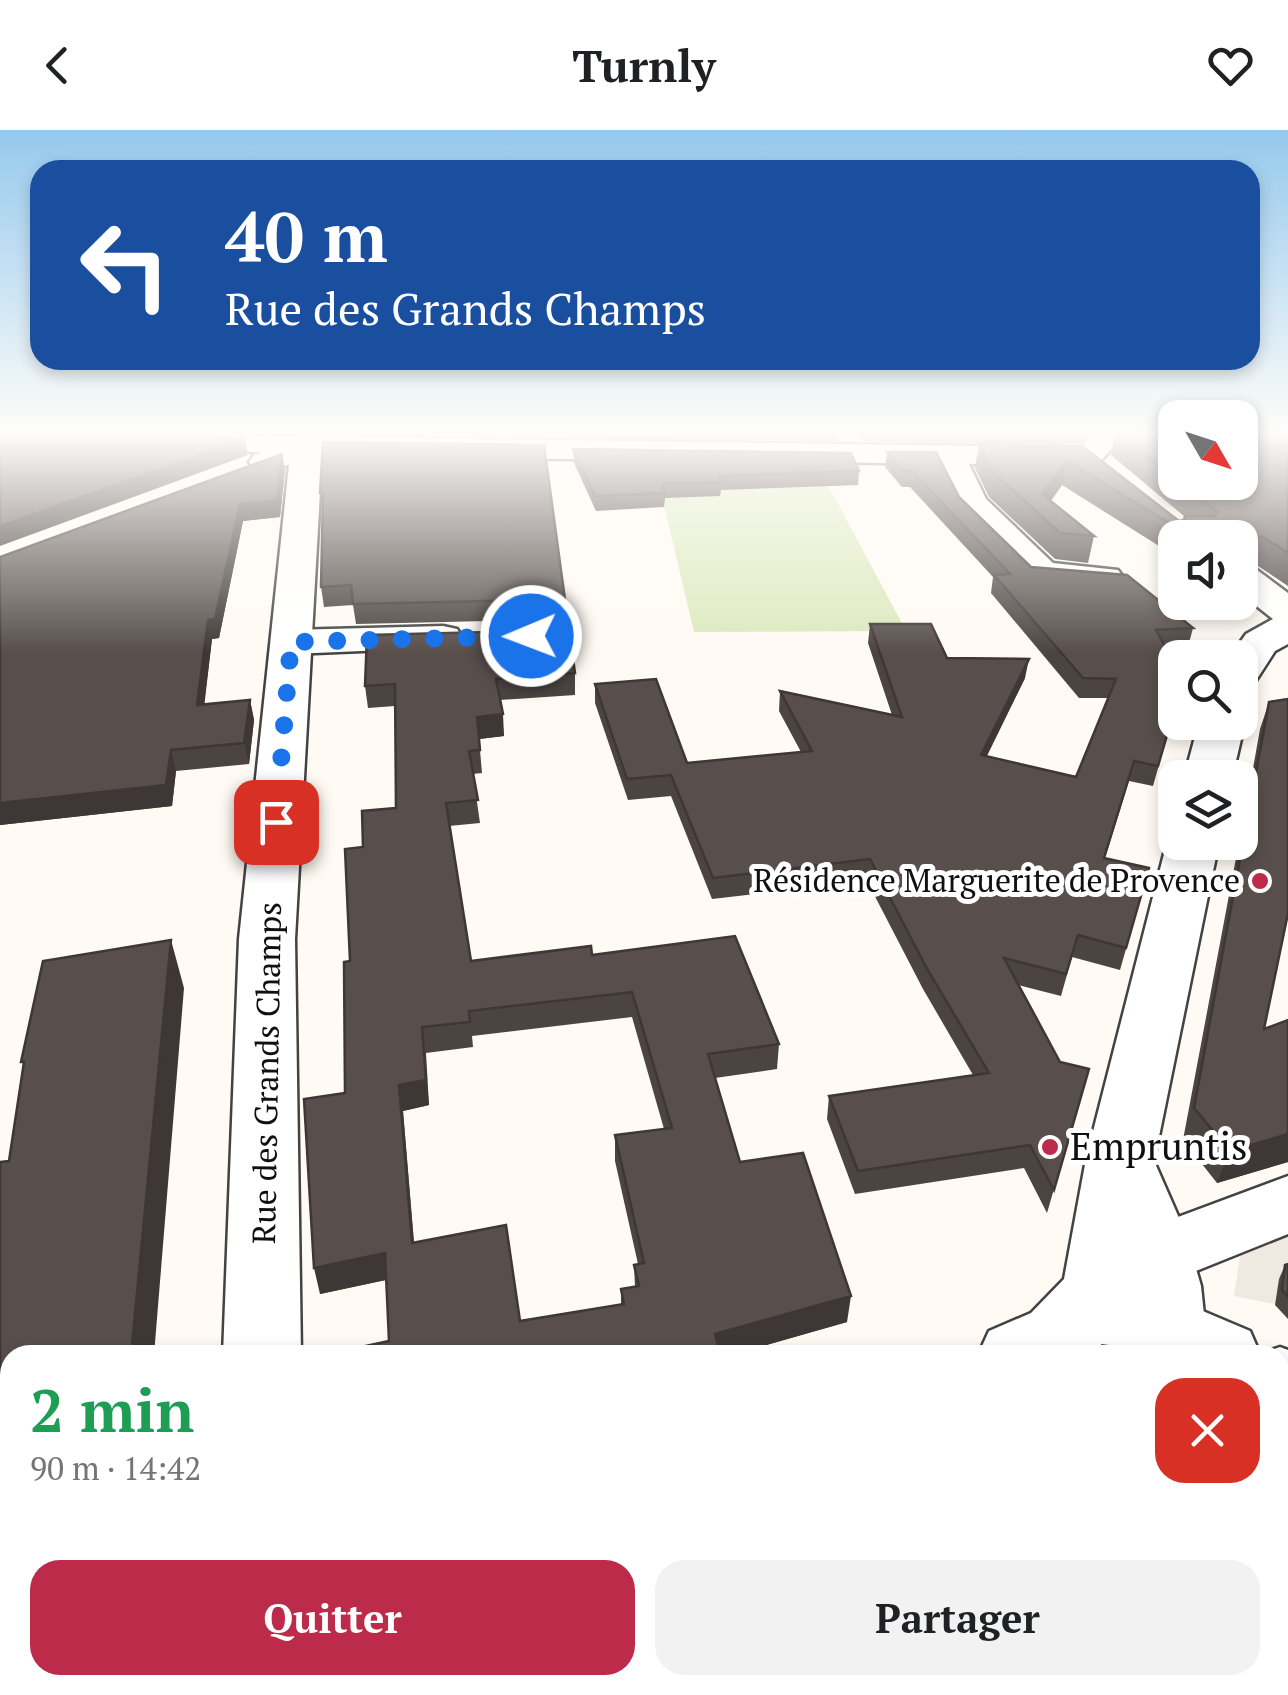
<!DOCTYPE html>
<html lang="fr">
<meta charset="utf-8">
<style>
body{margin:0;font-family:"PT Serif",serif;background:#f2f2f2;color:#202124;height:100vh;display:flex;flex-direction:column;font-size:38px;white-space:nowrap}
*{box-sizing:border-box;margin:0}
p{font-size:32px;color:#757577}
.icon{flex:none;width:55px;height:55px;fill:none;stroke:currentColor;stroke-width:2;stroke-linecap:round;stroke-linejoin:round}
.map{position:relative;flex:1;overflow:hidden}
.sheet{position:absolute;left:0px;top:1215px;width:1290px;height:350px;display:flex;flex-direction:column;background:#fff;border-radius:30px 30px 0 0;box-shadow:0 5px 15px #0003}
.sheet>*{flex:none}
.banner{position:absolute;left:30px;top:30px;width:1230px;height:210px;border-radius:30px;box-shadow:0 5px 15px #0003;background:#1a4fa0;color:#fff;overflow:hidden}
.needle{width:65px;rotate:129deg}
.controls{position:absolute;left:1158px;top:270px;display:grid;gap:20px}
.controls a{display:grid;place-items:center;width:100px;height:100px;border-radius:20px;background:#fff;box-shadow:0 5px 15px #0003;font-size:50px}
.pin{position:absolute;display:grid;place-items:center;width:85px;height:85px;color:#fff;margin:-42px;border-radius:20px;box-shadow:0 5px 15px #0006}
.me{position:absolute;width:110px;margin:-55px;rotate:269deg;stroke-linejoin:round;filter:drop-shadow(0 0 8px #0008)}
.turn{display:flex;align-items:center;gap:35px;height:210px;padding:0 30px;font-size:45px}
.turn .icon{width:130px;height:130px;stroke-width:2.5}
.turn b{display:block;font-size:70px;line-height:85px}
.round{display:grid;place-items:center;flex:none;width:105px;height:105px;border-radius:30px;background:#f2f2f2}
.overview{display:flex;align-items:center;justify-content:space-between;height:170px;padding:0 30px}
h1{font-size:60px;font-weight:700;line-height:75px;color:#1e9e55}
.cta{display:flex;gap:20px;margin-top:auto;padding:20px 30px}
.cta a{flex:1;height:115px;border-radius:30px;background:#bc2b4a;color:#fff;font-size:40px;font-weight:700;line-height:115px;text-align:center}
.cta a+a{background:#f2f2f2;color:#202124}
header{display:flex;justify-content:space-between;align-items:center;height:130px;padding:0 30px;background:#fff;font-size:45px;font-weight:700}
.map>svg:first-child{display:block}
</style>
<header><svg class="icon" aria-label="back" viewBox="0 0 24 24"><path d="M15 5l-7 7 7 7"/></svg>Turnly<svg class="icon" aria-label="heart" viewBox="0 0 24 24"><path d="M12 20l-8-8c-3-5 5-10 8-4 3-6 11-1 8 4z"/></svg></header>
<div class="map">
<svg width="1288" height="1565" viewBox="0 0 1288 1565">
<rect width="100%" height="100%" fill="#fffaf3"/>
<!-- green -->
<polygon fill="#dbe9bd" points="828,355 906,501 694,502 660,358"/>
<!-- plaza -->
<polygon fill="#f0e9e1" points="1288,1098 1288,1145 1275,1174 1234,1166 1240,1126 1282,1108"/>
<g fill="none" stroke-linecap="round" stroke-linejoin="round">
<defs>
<g id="minor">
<polygon points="316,304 359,304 355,310 276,339 254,339 249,332 254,325"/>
<polygon points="1093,304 1125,304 1098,334 1076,334 1071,327"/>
<polygon points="948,315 959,317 964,324 986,369 1053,433 1118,440 1124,448 1118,456 1105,459 1030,452 959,381 932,324 937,317"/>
<polygon points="443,496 457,499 463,508 457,517 291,524 277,521 271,512 277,503 291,500"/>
<path d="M1288 1046V1104L1181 1147 1146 1157 1250 1201 1260 1224 1280 1217 1288 1220V1292L1280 1289V1225H1144C1117 1212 1087 1215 1058 1205L1047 1182 1058 1159 1085 1150 1107 1151 1089 1145 1079 1124 1089 1103 1115 1094 1151 1097Z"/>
<polygon points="1280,1292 1288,1295 1288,1374 1280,1371"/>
</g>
<g id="tertiary">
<polygon points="131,304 1053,317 1064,319 1069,326 1064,333 1053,335 322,326 295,809 301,1225 223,1225 239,809 290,325 146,313 135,310"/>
<polygon points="1240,434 1253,437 1288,463 1288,514 1275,521 1255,552 1240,556 1240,528 1229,528 1246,504 1273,489 1240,463"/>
<polygon points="1240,585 1245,592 1232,648 1184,648 1199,592 1240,592"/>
<polygon points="1175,701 1175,712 1219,712 1154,1031 1186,1104 1201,1156 1206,1204 1201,1225 1123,1225 1129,1204 1129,1171 1113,1201 1092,1225 978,1225 989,1201 1031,1183 1064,1149 1086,1029 1167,712"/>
<polygon points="10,1529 10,1555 120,1555 115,1565 0,1565 0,1544"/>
<polygon points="744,1555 840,1555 842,1565 746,1565"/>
</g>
</defs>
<!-- minor casing -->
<use href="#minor" stroke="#434343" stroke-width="5"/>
<!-- tertiary casing -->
<use href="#tertiary" stroke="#434343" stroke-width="5"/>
<!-- minor -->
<use href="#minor" fill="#fff" fill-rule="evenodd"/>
<!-- tertiary -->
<use href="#tertiary" fill="#fff" fill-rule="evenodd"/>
</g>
<!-- wall -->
<g fill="#4c4441" fill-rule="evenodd">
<polygon points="363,304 541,304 542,306"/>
<polygon points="560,304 839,304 838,311 561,307"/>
<polygon points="857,304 1089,304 1078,314 863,311"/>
<polygon points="1115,304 1175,304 1175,352 1240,352 1288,304 1288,456 1255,434 1240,431 1240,408 1175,408 1175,426 1062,355 1051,371 1094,406 1088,433 1055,429 989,367 975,338 979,314 1082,316 1179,391 1184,390 1185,387 1111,325"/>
<path d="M544 315 575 543V565L500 570 504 606 479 609 482 643 473 644 480 693 449 696 471 831 592 825 779 914 777 939 715 948 740 1032 847 1192 731 1225H333L389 1211 386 1150 320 1164 345 963 350 831 363 717 396 678 395 576 368 578 365 556 547 495 546 493 531 490 356 494 353 475 324 477 321 457 323 382ZM632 887 664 999 615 1005V1031L638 1134 634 1135 635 1157 621 1159V1175L520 1191 414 1112 403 981 429 975 426 923 473 917 472 906Z"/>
<polygon points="573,319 859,341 858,355 721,360 720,366 665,368 664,377 596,381 574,333"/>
<polygon points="887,322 959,367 1031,437 1193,498 1188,517 1166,518 1175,579 1153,656 1129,651 1105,728 1149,738 1120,840 1072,827 1061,866 1018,855 1060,932 1089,939 1047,1083 1024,1038 855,1064 827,989 829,966 973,945 923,859 867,751 712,769 671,666 628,670 595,573 595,554 687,633 801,622 779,581 780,561 892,585 868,513 870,494 947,528 1025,548 987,626 1076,647 1108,568 1079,568 991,463 993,447 910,357 902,357 885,337"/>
<polygon points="282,324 285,340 280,387 243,391 219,508 212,509 204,574 250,570 254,590 249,634 176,641 172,676 0,695 0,427"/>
<polygon points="1288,569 1288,787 1264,899 1288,890 1288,1032 1217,1053 1183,1010 1239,712 1240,712 1260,599 1269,572"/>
<polygon points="1288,1134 1288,1189 1275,1175 1279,1149 1285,1135"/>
<polygon points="866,1555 1094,1555 1099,1565 869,1565"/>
</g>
<!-- shaded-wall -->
<g fill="#3e3735">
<polygon points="1080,304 1089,304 1078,314"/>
<polygon points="245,309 248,325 0,416 0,396"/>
<polygon points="282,324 285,340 280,387 243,391 219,508 212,509 202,595 197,575 208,490 240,374"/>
<polygon points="1067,331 1062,355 1040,385 1042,364"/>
<polygon points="1029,529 1025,548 977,645 981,625"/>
<polygon points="250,570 254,590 249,634 244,613"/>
<polygon points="503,584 504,606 479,609 477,587"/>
<polygon points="171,620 176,641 172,676 0,695 0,673"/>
<polygon points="171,810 184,858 154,1225 131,1225"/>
<polygon points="422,897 429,975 403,981 416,1139 412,1113 399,955"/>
<polygon points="1288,1004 1288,1032 1217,1053 1230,1021"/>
<polygon points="385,1123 390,1149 320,1164 314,1138"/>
<polygon points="851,1166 847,1192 731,1225 683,1225 715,1204"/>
<polygon points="10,1382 10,1438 0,1440 0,1385"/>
<polygon points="1288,1522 1288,1544 1280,1547 1280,1525"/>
</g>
<!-- building -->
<g fill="#584f4c" stroke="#3e3735" stroke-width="2.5" fill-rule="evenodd">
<polygon points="0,304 173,304 245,309 0,396"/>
<polygon points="1118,304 1175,304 1175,348"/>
<polygon points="1240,304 1288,304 1288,423 1263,407 1245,405 1244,417 1240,416 1240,408 1194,408 1067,331 1042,364 1094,406 1060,403 993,342 979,314 1082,316 1179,391 1184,390 1185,386 1214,386 1218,382 1180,352 1240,352"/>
<path d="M323 312 544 315 575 543 496 549 503 584 477 587 480 620 469 621 478 670 446 673 471 831 591 816 592 825 735 806 779 914 708 924 740 1032 803 1023 851 1166 715 1204 718 1216 683 1225H333V1223L389 1211 385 1123 314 1138 304 969 345 963 344 832 350 831 345 719 363 717 362 681 396 678 395 554 365 556 367 505 531 501 547 496 553 483 545 473 530 470 353 474 351 455 321 457 323 363H320ZM632 862 672 998 615 1005 644 1133 634 1135 639 1156 621 1159 624 1174 520 1191 506 1095 412 1113 399 955 426 950 422 897 470 892 469 881Z"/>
<polygon points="573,319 851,323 859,341 719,346 721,352 662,354 665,363 595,366"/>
<polygon points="887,322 936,322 959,367 1031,437 1127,445 1193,498 1156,500 1175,535 1175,578 1158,636 1134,631 1104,728 1149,738 1126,818 1078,805 1066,844 1004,828 1060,932 1089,939 1054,1060 1030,1015 858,1041 829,966 989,943 926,837 870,729 713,748 671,645 627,649 595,554 656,549 687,633 812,621 780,561 902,587 870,494 931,494 947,528 1029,529 981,625 1076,647 1116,549 1083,548 994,445 1010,444 912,341 904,341"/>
<polygon points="282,324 277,370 240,374 215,489 208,490 197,575 250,570 244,613 171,620 166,655 0,673 0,427"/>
<polygon points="1288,569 1288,783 1264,899 1288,890 1288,1004 1230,1021 1194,978 1269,572"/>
<polygon points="171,810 131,1225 10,1225 10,1382 0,1385 0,1032 9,1031 24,932 21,932 43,831"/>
<polygon points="1288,1134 1288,1167 1282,1160 1285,1135"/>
<polygon points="1280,1359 1288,1363 1288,1522 1280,1525"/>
<polygon points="503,1555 705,1555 707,1565 505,1565"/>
<polygon points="879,1555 1094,1555 1099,1565 882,1565"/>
</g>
<!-- sky -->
<linearGradient id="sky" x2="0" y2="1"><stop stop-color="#95c9ed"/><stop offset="0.58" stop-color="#fffdfa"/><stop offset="1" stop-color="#fffdfa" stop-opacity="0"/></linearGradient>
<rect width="1288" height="523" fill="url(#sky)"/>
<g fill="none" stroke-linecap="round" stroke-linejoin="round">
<!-- route -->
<polyline stroke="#1a73e8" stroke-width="18" stroke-dasharray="0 32.4" points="276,692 291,512 531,506"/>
</g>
<!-- markers -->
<g fill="#bc2b4a" stroke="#fff" stroke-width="4">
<circle cx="1260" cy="751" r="10"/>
<circle cx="1050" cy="1017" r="10"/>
</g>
<g text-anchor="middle" stroke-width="10" stroke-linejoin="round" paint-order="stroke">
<!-- poi labels -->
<g font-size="32" fill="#101010" stroke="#fff" text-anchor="end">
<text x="1240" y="762">Résidence Marguerite de Provence</text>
</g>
<!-- street labels -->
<g font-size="32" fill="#101010" stroke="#fff">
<text transform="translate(267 943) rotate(-89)" y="11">Rue des Grands Champs</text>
</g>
<!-- near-poi labels -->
<g font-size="38" fill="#101010" stroke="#fff" text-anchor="start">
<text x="1070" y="1030">Empruntis</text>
</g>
</g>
</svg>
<div class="controls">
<a><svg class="needle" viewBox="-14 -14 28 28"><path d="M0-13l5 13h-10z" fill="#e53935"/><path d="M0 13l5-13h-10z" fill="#757577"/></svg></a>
<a><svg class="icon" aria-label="sound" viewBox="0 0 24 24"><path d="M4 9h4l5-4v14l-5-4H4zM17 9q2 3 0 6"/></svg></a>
<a><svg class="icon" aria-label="search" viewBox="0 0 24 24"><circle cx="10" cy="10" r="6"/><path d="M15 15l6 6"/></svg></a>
<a><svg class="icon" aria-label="layers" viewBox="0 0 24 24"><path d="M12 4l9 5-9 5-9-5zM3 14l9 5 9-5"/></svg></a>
</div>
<div class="pin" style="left:276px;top:692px;background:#d93025"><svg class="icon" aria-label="arrive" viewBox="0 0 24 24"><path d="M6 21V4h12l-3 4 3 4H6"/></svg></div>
<svg class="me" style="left:531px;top:506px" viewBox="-20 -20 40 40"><circle r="17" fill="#1a73e8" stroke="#fff" stroke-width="3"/><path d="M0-11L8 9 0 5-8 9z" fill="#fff"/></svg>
<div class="banner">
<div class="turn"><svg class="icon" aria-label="left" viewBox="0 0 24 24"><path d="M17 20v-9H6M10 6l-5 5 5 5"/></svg><div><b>40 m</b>Rue des Grands Champs</div></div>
</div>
<section class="sheet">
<div class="overview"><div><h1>2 min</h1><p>90 m · 14:42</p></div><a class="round" style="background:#d93025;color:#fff"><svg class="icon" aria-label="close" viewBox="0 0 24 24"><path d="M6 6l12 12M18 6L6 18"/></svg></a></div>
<div class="cta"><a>Quitter</a><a>Partager</a></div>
</section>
</div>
